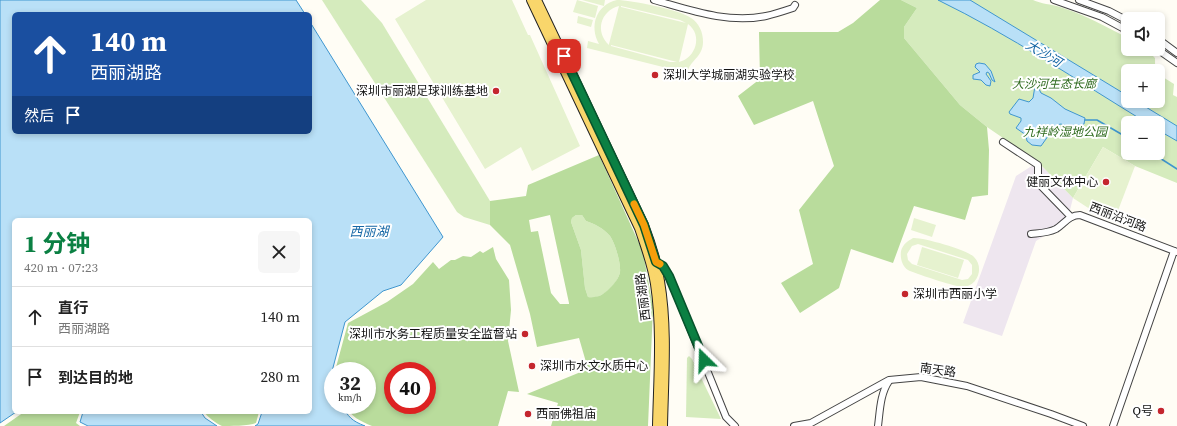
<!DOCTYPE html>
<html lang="zh">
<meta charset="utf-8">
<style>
body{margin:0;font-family:"Source Serif 4","Noto Sans SC",serif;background:#f6f6f6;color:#222;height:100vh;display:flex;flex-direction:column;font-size:15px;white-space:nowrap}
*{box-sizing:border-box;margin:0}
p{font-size:13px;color:#767676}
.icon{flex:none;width:22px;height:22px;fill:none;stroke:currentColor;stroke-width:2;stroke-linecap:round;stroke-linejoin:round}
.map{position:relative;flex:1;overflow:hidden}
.drawer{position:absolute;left:12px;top:218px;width:300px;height:196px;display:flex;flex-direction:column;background:#fff;border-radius:6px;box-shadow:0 2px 6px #0003}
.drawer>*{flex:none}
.banner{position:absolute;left:12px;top:12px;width:300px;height:122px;border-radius:6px;box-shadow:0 2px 6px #0003;background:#1a4fa0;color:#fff;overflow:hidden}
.fabs{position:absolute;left:1121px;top:12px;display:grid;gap:8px}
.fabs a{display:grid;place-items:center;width:44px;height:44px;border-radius:6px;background:#fff;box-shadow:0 2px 6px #0003;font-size:20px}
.speed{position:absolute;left:324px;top:362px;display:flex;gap:8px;font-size:20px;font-weight:700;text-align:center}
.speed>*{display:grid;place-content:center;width:52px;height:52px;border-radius:50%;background:#fff;box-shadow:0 2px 6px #0003;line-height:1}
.speed small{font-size:10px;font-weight:400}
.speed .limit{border:6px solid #d22;background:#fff;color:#111}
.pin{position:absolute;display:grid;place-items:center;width:34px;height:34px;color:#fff;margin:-17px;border-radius:8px;box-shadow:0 2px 6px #0006}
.me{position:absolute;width:44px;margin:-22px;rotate:338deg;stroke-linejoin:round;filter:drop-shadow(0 0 3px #0008)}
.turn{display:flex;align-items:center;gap:14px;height:84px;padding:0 12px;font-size:18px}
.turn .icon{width:52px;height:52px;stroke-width:2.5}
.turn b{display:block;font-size:28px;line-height:34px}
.then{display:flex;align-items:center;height:38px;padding:0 12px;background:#0003;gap:8px;font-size:15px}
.round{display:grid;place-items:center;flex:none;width:42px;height:42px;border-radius:6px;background:#f6f6f6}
.overview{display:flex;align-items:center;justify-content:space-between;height:68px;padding:0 12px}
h1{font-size:24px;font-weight:700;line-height:30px;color:#0b8043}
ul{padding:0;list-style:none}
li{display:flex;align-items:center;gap:12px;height:60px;padding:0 12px;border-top:1px solid #e0e0e0}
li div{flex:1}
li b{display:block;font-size:15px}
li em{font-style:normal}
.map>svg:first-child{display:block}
</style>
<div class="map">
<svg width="1177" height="426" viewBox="0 0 1177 426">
<rect width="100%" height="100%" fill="#fffdf5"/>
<!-- industrial -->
<polygon fill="#eee6ef" points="1038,162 1073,198 1067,222 1036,241 1002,336 963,323 1016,176"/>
<!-- green -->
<g fill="#d5ebbd" fill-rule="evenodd">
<polygon points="322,0 361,0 382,23 490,201 490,225 464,217 457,212"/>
<path d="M901 0H1033C1041 4 1051 4 1060 7 1084 14 1106 27 1128 38V49H1146L1155 58V71H1128V101H1158V74L1174 84 1173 95 1177 97V183L1135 166 1103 147 1073 198 1038 162 987 127 960 105 904 38V27L917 8ZM1128 123H1158V153H1128Z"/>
<path d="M576 215H582L586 221C595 224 603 228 610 236 615 243 621 263 620 272 619 279 610 291 603 294 599 297 593 298 588 297L585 288 581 250 571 222 572 218Z"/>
<polygon points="689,356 692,359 721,419 686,417 687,358"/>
</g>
<!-- forest -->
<g fill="#b9dc9c" fill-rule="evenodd">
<polygon points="880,0 901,0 917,8 904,27 904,38 960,105 987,127 989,150 988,195 972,197 965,220 914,206 893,263 851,249 839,288 800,313 781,283 813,264 799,210 834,166 813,101 754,125 738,96 760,79 759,32 838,32 853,23"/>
<path d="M599 155 643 252 653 307 648 426H551L558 403 527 394 588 369 579 338 537 347 530 314 510 245 490 225V201L526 196 528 185ZM550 215 569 303V304H560L551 293 538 231 531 232 529 220ZM576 215H582L586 221C595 224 603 228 610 236 615 243 621 263 620 272 619 278 614 284 610 288 603 295 598 298 588 297L585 288 581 250 571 222 572 218Z"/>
<path d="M493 247 496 259 509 280 511 310 508 341 519 392 508 391 498 426H372C360 421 351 417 345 405H367V371H335L348 323 387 302 413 284 433 262 439 269 451 260H455L463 256 471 257 480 251 483 253ZM393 371H427V405H393Z"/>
<polygon points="24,412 80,412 76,423 80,426 4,426"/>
<path d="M204 412H259L256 423C249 426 229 426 222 426 215 423 208 417 204 412Z"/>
</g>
<!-- pitch -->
<g fill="#e6f2cf" fill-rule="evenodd">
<polygon points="426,0 512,0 528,35 530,35 580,146 532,171 521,147 485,169 395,19"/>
<polygon points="577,0 598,6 595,18 573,12"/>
<polygon points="582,0 605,0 604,6"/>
<path d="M617 0C630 0 681 10 691 18 699 23 703 32 703 42 703 57 690 60 687 73L587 48 588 41 599 44C589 26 596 5 617 0ZM619 6 609 44V45C595 32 600 11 619 6ZM621 6 680 20 686 23 621 7ZM688 24C703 35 696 58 679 62ZM611 46V45L677 62H670Z"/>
<polygon points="578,16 593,20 591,27 577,23"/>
<polygon points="1103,147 1135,166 1114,221 1099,215 1073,198"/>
<polygon points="914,218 936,225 932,237 911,230"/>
<path d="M913 238C922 237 968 250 974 257 985 268 977 288 961 287 954 286 913 273 908 270 902 266 900 258 901 251 903 244 908 241 913 238ZM918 244 968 260 972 265V274L968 279 962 280 912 264 908 260 907 254 912 246Z"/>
<polygon points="922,247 964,260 958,278 917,265"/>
</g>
<!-- water -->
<g fill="#b9e0f7" stroke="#3f96cf">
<path d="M0 0H296L305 14H14V132H310V22L443 237 401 285 383 291 345 322 330 379 333 385V405H342C348 417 352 421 365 426H255L258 424 262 412H310V220H14V412H16L0 423Z"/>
<path d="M938 0H970L1128 96V101H1136L1177 126V141L1158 130V123H1147C1078 81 1010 35 938 0Z"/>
<polygon points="979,63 985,64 991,71 995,82 992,80 989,73 987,72 986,74 991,81 990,86 986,85 981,80 973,79 973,75 980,72 975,67 976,64"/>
<path d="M1035 86 1038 87 1041 93 1051 98 1065 109 1085 118 1084 124C1076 128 1069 127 1061 124L1056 125 1041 146 1032 145 1027 141 1026 135 1016 128 1021 121V118L1010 114 1009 112 1019 99 1029 102 1033 98Z"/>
<polygon points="83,412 201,412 205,418 217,426 88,426 80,422"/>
</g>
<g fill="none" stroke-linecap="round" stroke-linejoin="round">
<!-- stream -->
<g stroke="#3f96cf" stroke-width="1.5">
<polyline points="1085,120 1097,120 1128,138"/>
<polyline points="1152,153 1177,169"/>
</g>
<defs>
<g id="minor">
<path d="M654 0C690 10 728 24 766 16 775 14 784 11 793 8L795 5"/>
<polyline points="1054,0 1102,17 1128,31"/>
<polyline points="1079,0 1109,11 1128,21"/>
<polyline points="1158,39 1177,53"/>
<polyline points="1157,49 1177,63"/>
<polyline points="1003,142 1038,165 1038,183 1071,217"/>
<path d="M1031 234C1040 233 1048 233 1056 229 1064 224 1069 215 1080 215L1177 252"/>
<polyline points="656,262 663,266 669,276 726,417 735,426"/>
<polyline points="794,426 811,423 889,380 921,377 967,386 1051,414 1083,426"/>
<path d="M878 426C880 411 880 394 889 381"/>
<polyline points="1113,426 1174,251"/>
</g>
<g id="major">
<path d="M531 0 639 228C645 246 652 264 655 284 662 331 658 379 657 426"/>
<path d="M537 0 644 225C651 243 657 262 660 281 668 328 664 378 663 426"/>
</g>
</defs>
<!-- minor casing -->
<use href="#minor" stroke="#444" stroke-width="8"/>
<!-- major casing -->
<use href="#major" stroke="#222" stroke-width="10"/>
<!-- minor -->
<use href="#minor" stroke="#fff" stroke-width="6"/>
<!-- major -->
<use href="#major" stroke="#f9d66b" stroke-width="8"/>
</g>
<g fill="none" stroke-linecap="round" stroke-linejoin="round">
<defs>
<polyline id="route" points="564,56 644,225 656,262 663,266 669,276 704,360"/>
</defs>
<!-- route casing -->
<use href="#route" stroke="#07532c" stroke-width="10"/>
<!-- route -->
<use href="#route" stroke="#0b8043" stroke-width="7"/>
<!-- slow -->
<polyline stroke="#f59e0b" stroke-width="7" points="634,204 644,225 656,262 660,264"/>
</g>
<!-- markers -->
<g fill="#c4262e" stroke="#fff" stroke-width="1.5">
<circle cx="655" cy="75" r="4"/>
<circle cx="496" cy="91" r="4"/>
<circle cx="1106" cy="182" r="4"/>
<circle cx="905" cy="294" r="4"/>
<circle cx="525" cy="334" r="4"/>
<circle cx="532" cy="366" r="4"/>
<circle cx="1161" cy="411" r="4"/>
<circle cx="528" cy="414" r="4"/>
</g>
<g text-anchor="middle" stroke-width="4" stroke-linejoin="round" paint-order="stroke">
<!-- poi labels -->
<g font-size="12" fill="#111" stroke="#fff" text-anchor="start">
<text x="663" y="79">深圳大学城丽湖实验学校</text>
<text x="488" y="95" text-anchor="end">深圳市丽湖足球训练基地</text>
<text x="1098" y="186" text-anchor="end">健丽文体中心</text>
<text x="913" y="298">深圳市西丽小学</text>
<text x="517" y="338" text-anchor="end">深圳市水务工程质量安全监督站</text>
<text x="540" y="370">深圳市水文水质中心</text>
<text x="1153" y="415" text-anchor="end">Q号</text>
<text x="536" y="418">西丽佛祖庙</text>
</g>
<!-- park labels -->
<g font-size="12" font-style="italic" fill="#2f6b1f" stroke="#fff">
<text x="1054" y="88">大沙河生态长廊</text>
<text x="1065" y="136">九祥岭湿地公园</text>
</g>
<!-- street labels -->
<g font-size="12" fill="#111" stroke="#fff">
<text transform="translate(1118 217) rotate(21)" y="4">西丽沿河路</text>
<text transform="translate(643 297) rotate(-97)" y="4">西丽湖路</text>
<text transform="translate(938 370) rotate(8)" y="4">南天路</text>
</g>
<!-- water labels -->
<g font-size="13" font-style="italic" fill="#1768a6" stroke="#fff">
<text transform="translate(1044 53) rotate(31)" y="5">大沙河</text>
<text x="369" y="236">西丽湖</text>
</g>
</g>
</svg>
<div class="fabs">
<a><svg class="icon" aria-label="sound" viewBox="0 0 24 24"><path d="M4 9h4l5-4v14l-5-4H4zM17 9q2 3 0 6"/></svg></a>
<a>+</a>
<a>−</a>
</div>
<div class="speed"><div>32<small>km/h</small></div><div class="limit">40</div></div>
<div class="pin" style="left:564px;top:56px;background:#d93025"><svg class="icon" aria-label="arrive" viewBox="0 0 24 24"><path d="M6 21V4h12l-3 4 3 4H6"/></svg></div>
<svg class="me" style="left:704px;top:360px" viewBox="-20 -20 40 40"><path d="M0-17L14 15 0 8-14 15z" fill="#0b8043" stroke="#fff" stroke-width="4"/></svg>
<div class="banner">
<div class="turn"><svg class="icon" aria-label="ahead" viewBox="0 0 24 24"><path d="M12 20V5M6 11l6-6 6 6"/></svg><div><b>140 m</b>西丽湖路</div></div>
<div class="then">然后<svg class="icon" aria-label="arrive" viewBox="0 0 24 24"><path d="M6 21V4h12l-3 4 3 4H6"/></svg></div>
</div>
<section class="drawer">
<div class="overview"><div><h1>1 分钟</h1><p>420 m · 07:23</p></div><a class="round"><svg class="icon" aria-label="close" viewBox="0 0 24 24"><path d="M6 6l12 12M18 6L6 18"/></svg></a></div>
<ul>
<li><svg class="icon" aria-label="ahead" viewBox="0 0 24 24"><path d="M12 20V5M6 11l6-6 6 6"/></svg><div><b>直行</b><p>西丽湖路</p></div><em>140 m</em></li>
<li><svg class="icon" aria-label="arrive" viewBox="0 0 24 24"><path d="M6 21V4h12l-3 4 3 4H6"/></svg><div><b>到达目的地</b></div><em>280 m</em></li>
</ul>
</section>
</div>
